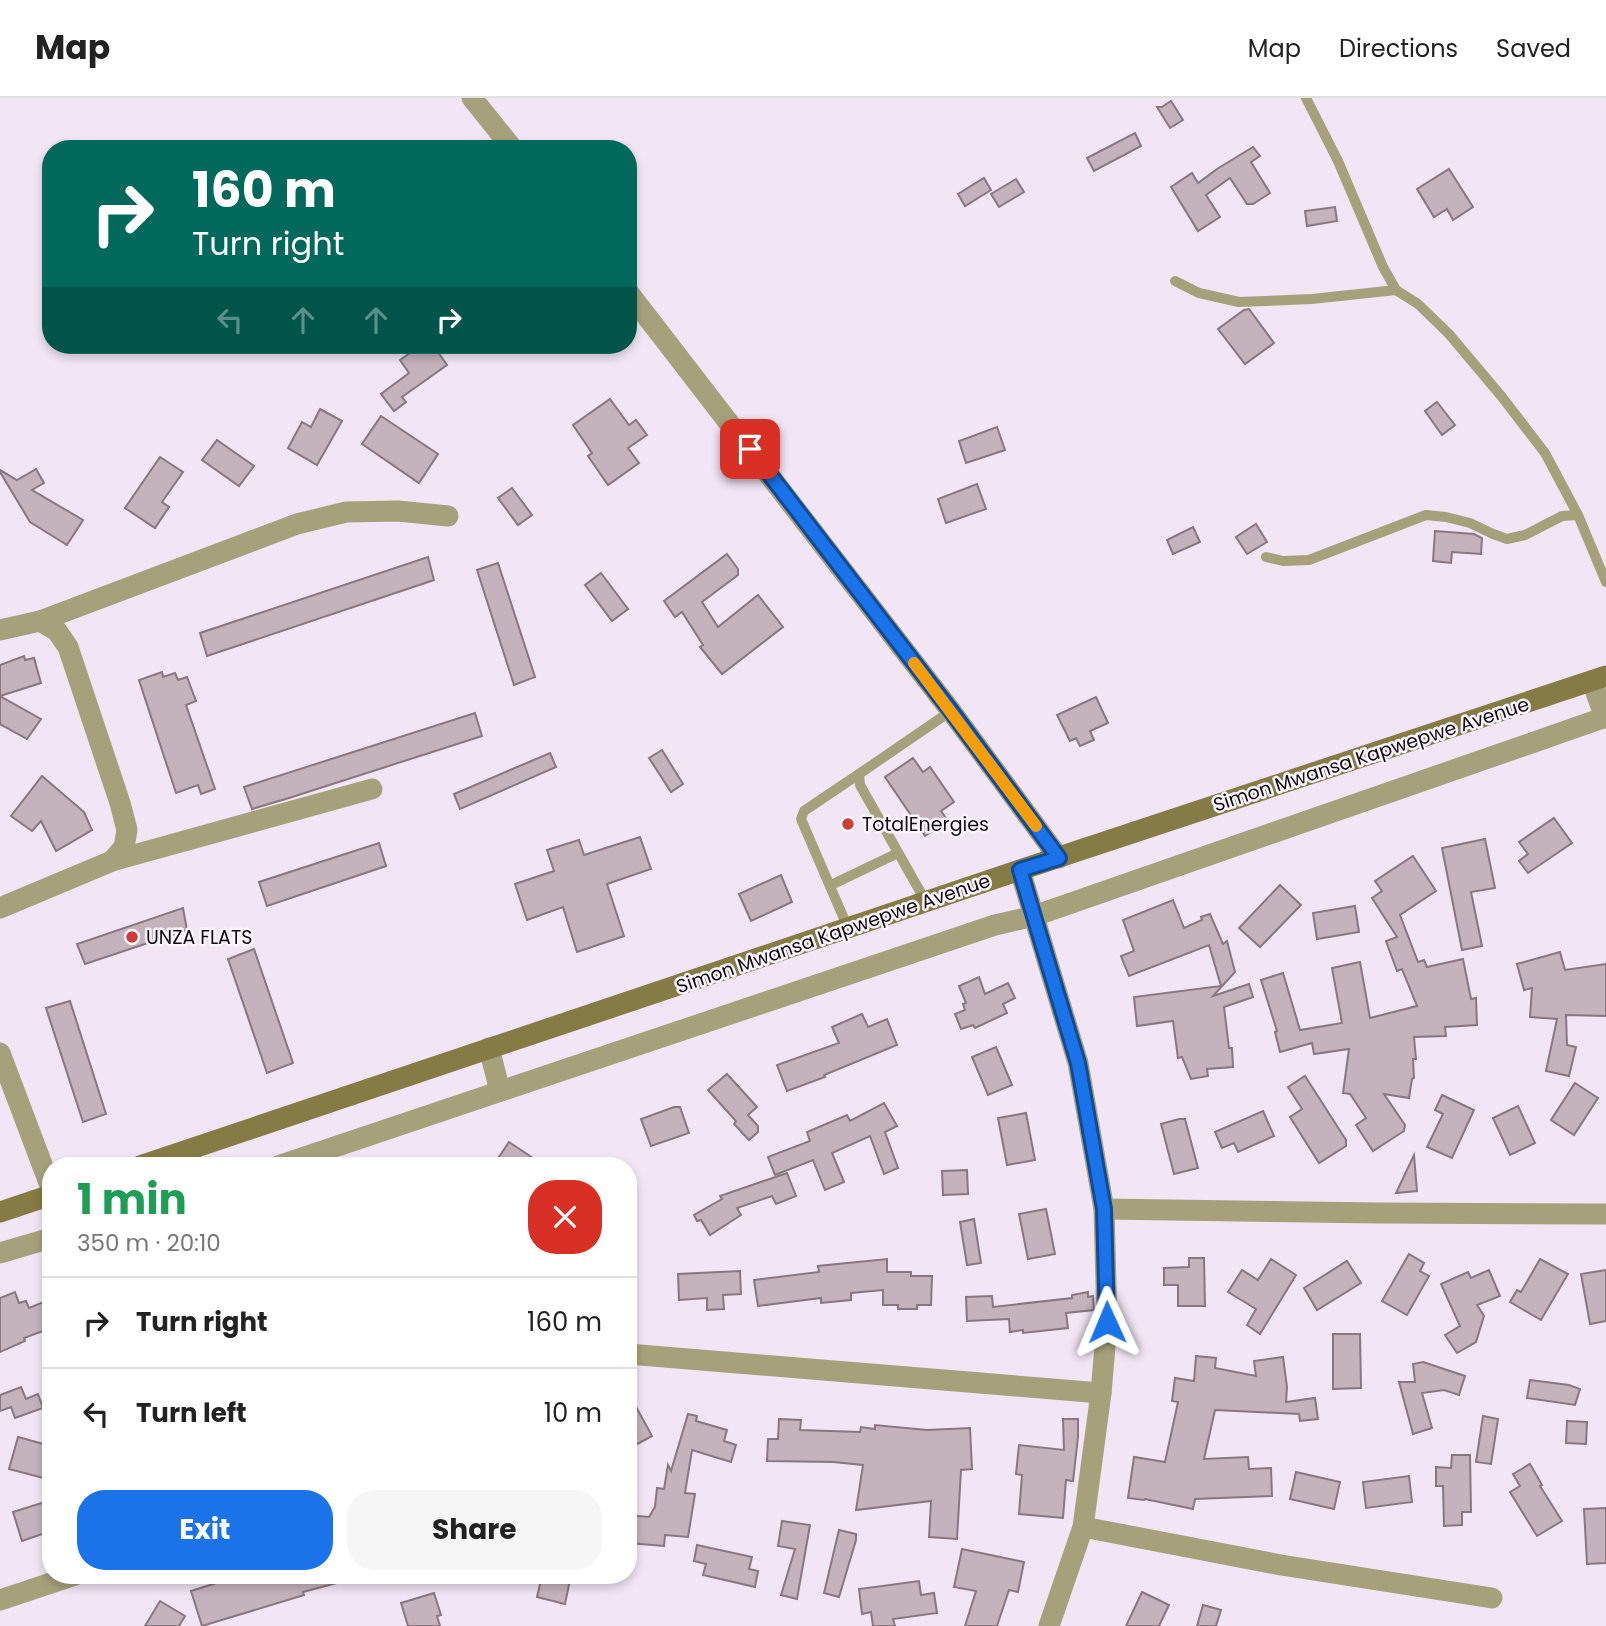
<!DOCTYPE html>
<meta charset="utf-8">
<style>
body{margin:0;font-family:Poppins,sans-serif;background:#f6f6f6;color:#222;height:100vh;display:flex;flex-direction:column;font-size:26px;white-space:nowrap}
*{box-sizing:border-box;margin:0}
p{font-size:23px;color:#767676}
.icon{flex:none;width:38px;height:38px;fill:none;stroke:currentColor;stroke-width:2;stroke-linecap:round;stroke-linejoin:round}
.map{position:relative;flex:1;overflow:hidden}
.panel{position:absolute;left:42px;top:1059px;width:595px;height:427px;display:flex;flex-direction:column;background:#fff;border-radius:28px;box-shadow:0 4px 10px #0003}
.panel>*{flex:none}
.guide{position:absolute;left:42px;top:42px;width:595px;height:214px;border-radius:28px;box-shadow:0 4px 10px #0003;background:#00695c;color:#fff;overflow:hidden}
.pin{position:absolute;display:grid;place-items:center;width:60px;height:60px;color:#fff;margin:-30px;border-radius:14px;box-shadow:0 4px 10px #0006}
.me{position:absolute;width:77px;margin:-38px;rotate:359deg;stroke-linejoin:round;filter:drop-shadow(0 0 5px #0008)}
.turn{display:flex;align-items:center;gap:24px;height:147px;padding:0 35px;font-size:32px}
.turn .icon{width:91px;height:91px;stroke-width:2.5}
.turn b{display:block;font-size:49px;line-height:60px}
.lanes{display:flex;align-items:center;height:66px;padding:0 35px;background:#0003;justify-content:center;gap:35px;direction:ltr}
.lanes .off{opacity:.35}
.round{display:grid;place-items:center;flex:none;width:74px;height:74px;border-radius:28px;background:#f6f6f6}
.overview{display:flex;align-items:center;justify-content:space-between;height:119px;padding:0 35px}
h1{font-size:42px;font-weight:700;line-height:52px;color:#1e9e55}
.cta{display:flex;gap:14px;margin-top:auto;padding:14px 35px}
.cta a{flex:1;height:80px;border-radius:28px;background:#1a73e8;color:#fff;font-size:28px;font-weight:700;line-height:80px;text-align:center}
.cta a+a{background:#f6f6f6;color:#222}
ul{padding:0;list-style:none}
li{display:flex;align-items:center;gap:21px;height:91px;padding:0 35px;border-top:2px solid #e0e0e0}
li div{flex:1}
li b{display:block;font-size:26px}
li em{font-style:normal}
header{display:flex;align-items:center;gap:42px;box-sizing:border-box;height:98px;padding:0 35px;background:#fff;border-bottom:2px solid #e0e0e0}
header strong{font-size:33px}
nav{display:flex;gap:38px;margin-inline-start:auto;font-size:24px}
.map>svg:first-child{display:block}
</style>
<header>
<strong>Map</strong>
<nav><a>Map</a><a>Directions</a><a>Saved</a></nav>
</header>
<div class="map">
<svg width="1606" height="1528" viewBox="0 0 1606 1528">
<rect width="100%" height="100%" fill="#f2e5f5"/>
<!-- building -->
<g fill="#c4b2bc" stroke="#887780" stroke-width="2">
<polygon points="1171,3 1183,22 1170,30 1157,9 1162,9"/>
<polygon points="1135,35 1141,48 1094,73 1087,60"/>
<polygon points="1253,49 1260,58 1251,64 1270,95 1253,106 1247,106 1230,80 1206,97 1220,119 1198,133 1171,89 1192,75 1198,85 1217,71"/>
<polygon points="1449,71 1473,109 1453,122 1447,111 1434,119 1417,91"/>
<polygon points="984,80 991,92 965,108 958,96"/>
<polygon points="1016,81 1024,94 999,109 991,96"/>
<polygon points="1335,109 1337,123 1307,128 1305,113"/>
<polygon points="1249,211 1274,245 1245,266 1218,231 1244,212"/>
<polygon points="421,247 433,247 447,267 402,299 406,304 394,313 381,296 409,275 400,262"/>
<polygon points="610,301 629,327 636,322 647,337 628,350 639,365 608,387 588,358 592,355 573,327"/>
<polygon points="1437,304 1455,327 1442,337 1425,313"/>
<polygon points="320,311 342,323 317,367 288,350 302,324 311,329"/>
<polygon points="381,318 438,356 419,385 362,346"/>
<polygon points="997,329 1005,352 966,365 959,343"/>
<polygon points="217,342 254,368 239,388 202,362"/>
<polygon points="160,359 183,374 162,404 169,409 155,430 125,410"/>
<polygon points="36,371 44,385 32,392 83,422 67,447 30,424 0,374 0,372 17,382"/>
<polygon points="977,386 986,411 946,425 938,401"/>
<polygon points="512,390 532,417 518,427 498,400"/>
<polygon points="1256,426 1267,444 1247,456 1236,439"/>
<polygon points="1193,429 1200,444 1173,456 1167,442"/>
<polygon points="1435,433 1474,436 1482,440 1481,456 1452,454 1451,465 1433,463"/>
<polygon points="727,456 738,471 738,477 702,504 718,529 758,497 783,529 722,576 700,549 703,547 682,514 675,519 664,503"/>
<polygon points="428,459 434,482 207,558 200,535"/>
<polygon points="498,465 535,579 514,587 477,472"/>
<polygon points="601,475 628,511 612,523 585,487"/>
<polygon points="24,558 25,562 34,560 41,585 0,598 41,621 27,641 0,626 0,567"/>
<polygon points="162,574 163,579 175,575 178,582 187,579 196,603 186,607 215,691 201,696 198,687 176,695 139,582"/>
<polygon points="1096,599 1108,625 1090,633 1094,642 1080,648 1076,640 1070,643 1057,617"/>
<polygon points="475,615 482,638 289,700 252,711 244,689"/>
<polygon points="662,652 683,686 671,694 649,660"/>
<polygon points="550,655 556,669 460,711 454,696"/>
<polygon points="913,660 923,674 930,669 954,704 941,713 948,723 925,738 885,679"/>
<polygon points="42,678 84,714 92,732 56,753 41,723 32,733 11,718"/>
<polygon points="1554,720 1572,745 1528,775 1519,763 1528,756 1519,744"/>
<polygon points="640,739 651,771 607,786 624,838 577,854 563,809 527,822 515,786 554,773 547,752 579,742 584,757"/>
<polygon points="1485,741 1495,790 1471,794 1482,848 1462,852 1442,750"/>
<polygon points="379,745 386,768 267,808 259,784"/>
<polygon points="1413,758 1436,793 1400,817 1418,864 1424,862 1427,869 1463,861 1471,901 1476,900 1477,927 1445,929 1446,938 1414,939 1416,961 1413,961 1414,980 1412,981 1409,1000 1384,996 1405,1027 1404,1033 1373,1053 1356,1027 1366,1020 1350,996 1343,995 1349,951 1314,956 1312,945 1280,954 1275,934 1277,933 1261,882 1283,875 1300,932 1342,925 1332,870 1360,864 1370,920 1417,908 1402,871 1397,873 1386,843 1397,839 1372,800 1382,793 1375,783"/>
<polygon points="781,777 792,804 751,823 739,796"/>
<polygon points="1280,787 1301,807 1260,849 1239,830"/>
<polygon points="1173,802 1184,830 1202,822 1201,819 1210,816 1223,846 1227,843 1235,874 1213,898 1249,886 1253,899 1224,909 1229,950 1232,950 1233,969 1207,971 1208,978 1191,981 1182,959 1178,960 1173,923 1137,928 1134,899 1221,888 1209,847 1129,878 1121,858 1134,853 1123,822"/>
<polygon points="1355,808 1359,834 1317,841 1313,815"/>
<polygon points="183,810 187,832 85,866 77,846"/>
<polygon points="254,851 293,965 267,975 228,861"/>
<polygon points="1560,854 1565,872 1606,866 1606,918 1566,917 1567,947 1576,949 1569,978 1546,973 1557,921 1530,919 1532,890 1524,892 1517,866"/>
<polygon points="979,879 985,896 1008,885 1015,900 1003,906 1007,915 975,930 973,927 961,931 955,916 965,912 963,906 966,905 959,888"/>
<polygon points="70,903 106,1016 83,1024 46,910"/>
<polygon points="862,916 868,929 887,921 897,947 824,977 825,979 787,993 777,967 839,945 832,929"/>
<polygon points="996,949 1012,987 988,997 972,959"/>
<polygon points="727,976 757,1009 748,1017 758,1028 758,1034 749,1042 734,1026 736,1023 708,992"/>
<polygon points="1305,978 1346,1042 1346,1048 1319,1065 1290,1019 1302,1011 1288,989"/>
<polygon points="1575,985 1598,1000 1574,1037 1551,1022"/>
<polygon points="1442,997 1474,1012 1452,1060 1427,1049 1443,1016 1435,1012"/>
<polygon points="884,1005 897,1028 885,1034 898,1070 884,1076 870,1038 832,1055 844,1084 825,1092 813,1062 775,1077 768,1059 810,1043 807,1034 847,1017 850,1023"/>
<polygon points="1518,1008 1535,1045 1510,1057 1493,1020"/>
<polygon points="674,1009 680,1009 689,1035 651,1048 641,1021"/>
<polygon points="1263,1013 1274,1038 1238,1054 1234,1045 1222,1050 1215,1034"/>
<polygon points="1026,1015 1035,1062 1007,1067 998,1020"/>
<polygon points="1179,1021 1185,1021 1198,1070 1174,1076 1161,1026"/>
<polygon points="509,1044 545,1068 493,1068"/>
<polygon points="1414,1057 1417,1093 1396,1095"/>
<polygon points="967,1072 968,1096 943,1097 942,1073"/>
<polygon points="787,1075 796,1098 776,1106 772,1098 737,1110 741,1117 710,1137 701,1122 697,1123 694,1117 722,1101 720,1098"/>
<polygon points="1046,1111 1055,1156 1028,1161 1019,1116"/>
<polygon points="974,1121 981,1165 967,1167 960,1124"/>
<polygon points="1409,1156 1424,1165 1420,1173 1429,1178 1407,1217 1382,1203"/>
<polygon points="1189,1160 1204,1160 1205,1208 1178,1208 1178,1187 1164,1187 1164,1170 1189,1169"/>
<polygon points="887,1161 887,1174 911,1174 911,1178 932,1178 931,1207 917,1207 917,1211 898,1211 898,1207 883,1207 883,1192 851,1195 851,1202 821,1205 821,1200 758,1208 754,1182 819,1174 818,1168"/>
<polygon points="1271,1161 1296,1177 1260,1236 1247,1227 1256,1211 1228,1194 1242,1172 1258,1182"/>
<polygon points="1540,1161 1568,1176 1541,1222 1510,1204 1517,1192 1521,1194"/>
<polygon points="1347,1163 1361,1185 1317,1212 1304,1190"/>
<polygon points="1489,1172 1500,1198 1477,1207 1484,1218 1476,1244 1457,1255 1445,1237 1460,1228 1441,1186 1468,1174 1471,1180"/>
<polygon points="1606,1172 1606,1223 1590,1226 1581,1176"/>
<polygon points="740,1173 741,1196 723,1197 724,1211 707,1212 707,1200 679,1202 678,1176"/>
<polygon points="15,1194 19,1205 26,1203 29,1210 51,1201 51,1230 24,1240 25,1243 0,1254 0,1200"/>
<polygon points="1088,1194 1088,1199 1093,1198 1094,1212 1066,1215 1068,1230 1023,1235 1023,1232 1010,1234 1009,1221 967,1223 966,1199 992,1198 993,1209 1072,1200 1072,1197"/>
<polygon points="1333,1236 1360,1236 1361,1290 1333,1291"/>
<polygon points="1196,1258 1216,1260 1215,1270 1256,1278 1254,1263 1283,1259 1287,1289 1286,1304 1315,1300 1318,1321 1300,1323 1299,1316 1215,1312 1204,1361 1248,1359 1249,1371 1271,1370 1272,1398 1195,1401 1193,1411 1145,1401 1144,1402 1128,1400 1134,1359 1165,1364 1178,1304 1172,1303 1175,1280 1194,1283"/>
<polygon points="1423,1264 1465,1278 1459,1297 1444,1292 1422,1295 1432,1330 1413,1336 1399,1284 1415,1284 1413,1266"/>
<polygon points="1530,1282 1569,1287 1580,1291 1575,1307 1527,1300"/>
<polygon points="21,1289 26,1301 38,1296 43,1310 15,1320 11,1309 0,1313 0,1297"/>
<polygon points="628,1294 652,1338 628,1351"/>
<polygon points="688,1316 697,1318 696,1323 727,1332 724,1343 736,1347 731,1364 692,1352 685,1395 695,1396 688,1439 665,1437 664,1448 628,1445 628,1417 649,1419 655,1409 657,1390 664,1391 668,1367 671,1373"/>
<polygon points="1483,1318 1498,1321 1491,1366 1476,1364"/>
<polygon points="779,1321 801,1322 800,1332 860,1334 861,1329 875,1331 875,1327 927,1332 970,1330 972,1371 961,1372 957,1441 929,1439 931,1403 856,1412 863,1367 833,1364 767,1363 768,1341 778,1341"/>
<polygon points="1063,1321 1078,1321 1078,1339 1073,1383 1066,1382 1063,1420 1019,1416 1022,1377 1016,1376 1019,1347 1064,1352"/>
<polygon points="1567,1323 1587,1324 1586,1346 1566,1345"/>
<polygon points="18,1339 51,1348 51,1382 9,1371"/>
<polygon points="1452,1357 1470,1357 1471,1414 1462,1414 1462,1427 1444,1428 1443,1388 1436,1388 1436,1369 1451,1370"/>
<polygon points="1530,1366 1542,1387 1540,1388 1562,1423 1537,1438 1510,1394 1520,1388 1513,1376"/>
<polygon points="1296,1374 1340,1384 1334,1411 1290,1401"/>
<polygon points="1409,1378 1412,1404 1366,1410 1363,1384"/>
<polygon points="51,1402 51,1433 22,1443 13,1414"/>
<polygon points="1606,1410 1606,1465 1587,1466 1584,1411"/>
<polygon points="782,1423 810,1427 797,1501 781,1497 795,1451 778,1448"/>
<polygon points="839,1432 856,1436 856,1442 839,1499 824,1495"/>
<polygon points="697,1447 752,1459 749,1471 758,1473 755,1489 703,1477 706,1466 694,1463"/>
<polygon points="962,1451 1024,1464 1018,1494 1009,1492 997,1528 965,1528 976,1493 954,1489"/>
<polygon points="242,1477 348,1477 348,1482 303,1494 304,1497 202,1528 191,1493"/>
<polygon points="542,1477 571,1477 565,1506 537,1499"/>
<polygon points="919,1483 921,1497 934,1495 937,1515 893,1521 895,1528 873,1528 871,1514 862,1516 859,1491"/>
<polygon points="1142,1494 1169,1507 1159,1528 1126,1528"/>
<polygon points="434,1495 441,1517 437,1518 440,1528 408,1528 401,1505"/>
<polygon points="160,1503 185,1518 179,1528 145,1528"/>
<polygon points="1203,1507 1221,1512 1216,1528 1197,1528"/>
</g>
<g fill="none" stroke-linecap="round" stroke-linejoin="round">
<!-- lane -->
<g stroke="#a6a07b" stroke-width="10">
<polyline points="1306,0 1338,63 1383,169 1396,192 1418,206 1449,236 1502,299 1545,355 1578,417 1606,484"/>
<polyline points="1175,183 1199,195 1239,204 1312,201 1396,192"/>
<polyline points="1266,459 1283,463 1309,462 1426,417 1446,419 1470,425 1493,436 1507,441 1525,437 1562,418 1578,417"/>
<polyline points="831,787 898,755"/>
<polyline points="926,804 860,687 859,676 951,613"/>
<polyline points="848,830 801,721 804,713 859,676"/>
</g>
<!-- street -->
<g stroke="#a6a07b" stroke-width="21">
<polyline points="472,0 513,51"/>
<polyline points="628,194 951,613 1059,760"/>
<polyline points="40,523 57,533 68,549 120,705 127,732 124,749 112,763"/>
<polyline points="0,532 40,523 297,426 346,414 398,413 448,418"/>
<polyline points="1592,583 1605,620"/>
<polyline points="1020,772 1078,965 1104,1111 1107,1225 1101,1295 1083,1429 1049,1528"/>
<polyline points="0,810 112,763 372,691"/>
<polyline points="489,950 500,993"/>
<polyline points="0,955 51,1090"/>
<polyline points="278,1068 995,827 1034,818 1606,619"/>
<polyline points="1104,1111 1379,1115 1606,1116"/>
<polyline points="0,1155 51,1140"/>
<polyline points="628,1256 1101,1295"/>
<polyline points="1083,1429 1281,1467 1492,1500"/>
<polyline points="0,1502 75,1477"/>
</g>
<!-- secondary -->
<g stroke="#857b44" stroke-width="21">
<polyline points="140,1068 1020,772 1606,578"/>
<polyline points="0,1114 51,1097"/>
</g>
</g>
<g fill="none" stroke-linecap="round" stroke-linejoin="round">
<defs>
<polyline id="route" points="750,351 951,613 1059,760 1020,772 1078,965 1104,1111 1107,1224"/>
</defs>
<!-- route casing -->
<use href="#route" stroke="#114b97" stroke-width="18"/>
<!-- route -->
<use href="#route" stroke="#1a73e8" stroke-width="12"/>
<!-- slow -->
<polyline stroke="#f59e0b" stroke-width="12" points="914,565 1036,728"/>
</g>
<!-- markers -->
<g fill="#cd3f36" stroke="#fcf4fe" stroke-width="2.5">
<circle cx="848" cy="726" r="7"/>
<circle cx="132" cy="839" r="7"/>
</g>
<g text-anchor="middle" stroke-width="5" stroke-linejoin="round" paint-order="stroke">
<!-- street labels -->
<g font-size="19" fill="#0e0a0f" stroke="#fcf4fe">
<text transform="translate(1371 656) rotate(-18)" y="7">Simon Mwansa Kapwepwe Avenue</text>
<text transform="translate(833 835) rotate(-19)" y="7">Simon Mwansa Kapwepwe Avenue</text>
</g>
<!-- poi labels -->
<g font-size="19" fill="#0e0a0f" stroke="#fcf4fe" text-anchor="start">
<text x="862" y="733">TotalEnergies</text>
<text x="146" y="846">UNZA FLATS</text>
</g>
</g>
</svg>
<div class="pin" style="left:750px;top:351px;background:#d93025"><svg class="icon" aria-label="arrive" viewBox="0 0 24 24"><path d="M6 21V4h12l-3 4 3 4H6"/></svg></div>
<svg class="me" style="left:1107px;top:1224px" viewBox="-20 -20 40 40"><path d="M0-17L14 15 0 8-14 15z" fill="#1a73e8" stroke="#fff" stroke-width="4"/></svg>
<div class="guide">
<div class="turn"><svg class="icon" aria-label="right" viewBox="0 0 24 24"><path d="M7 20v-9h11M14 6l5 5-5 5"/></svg><div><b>160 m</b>Turn right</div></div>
<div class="lanes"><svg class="icon off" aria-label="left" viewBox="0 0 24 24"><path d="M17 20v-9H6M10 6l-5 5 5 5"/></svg><svg class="icon off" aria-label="ahead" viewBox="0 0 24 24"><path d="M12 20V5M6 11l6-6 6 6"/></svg><svg class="icon off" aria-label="ahead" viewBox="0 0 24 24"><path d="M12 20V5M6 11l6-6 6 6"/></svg><svg class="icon" aria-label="right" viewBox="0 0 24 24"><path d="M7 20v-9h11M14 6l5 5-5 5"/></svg></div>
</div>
<section class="panel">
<div class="overview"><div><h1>1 min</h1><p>350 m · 20:10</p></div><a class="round" style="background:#d93025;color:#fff"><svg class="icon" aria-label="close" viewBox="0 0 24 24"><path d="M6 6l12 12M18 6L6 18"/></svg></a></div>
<ul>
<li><svg class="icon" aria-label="right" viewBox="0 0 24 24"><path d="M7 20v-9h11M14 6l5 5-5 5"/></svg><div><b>Turn right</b></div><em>160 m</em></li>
<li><svg class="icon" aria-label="left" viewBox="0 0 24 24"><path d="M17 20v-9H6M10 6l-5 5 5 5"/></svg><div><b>Turn left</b></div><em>10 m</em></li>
</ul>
<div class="cta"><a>Exit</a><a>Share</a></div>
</section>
</div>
